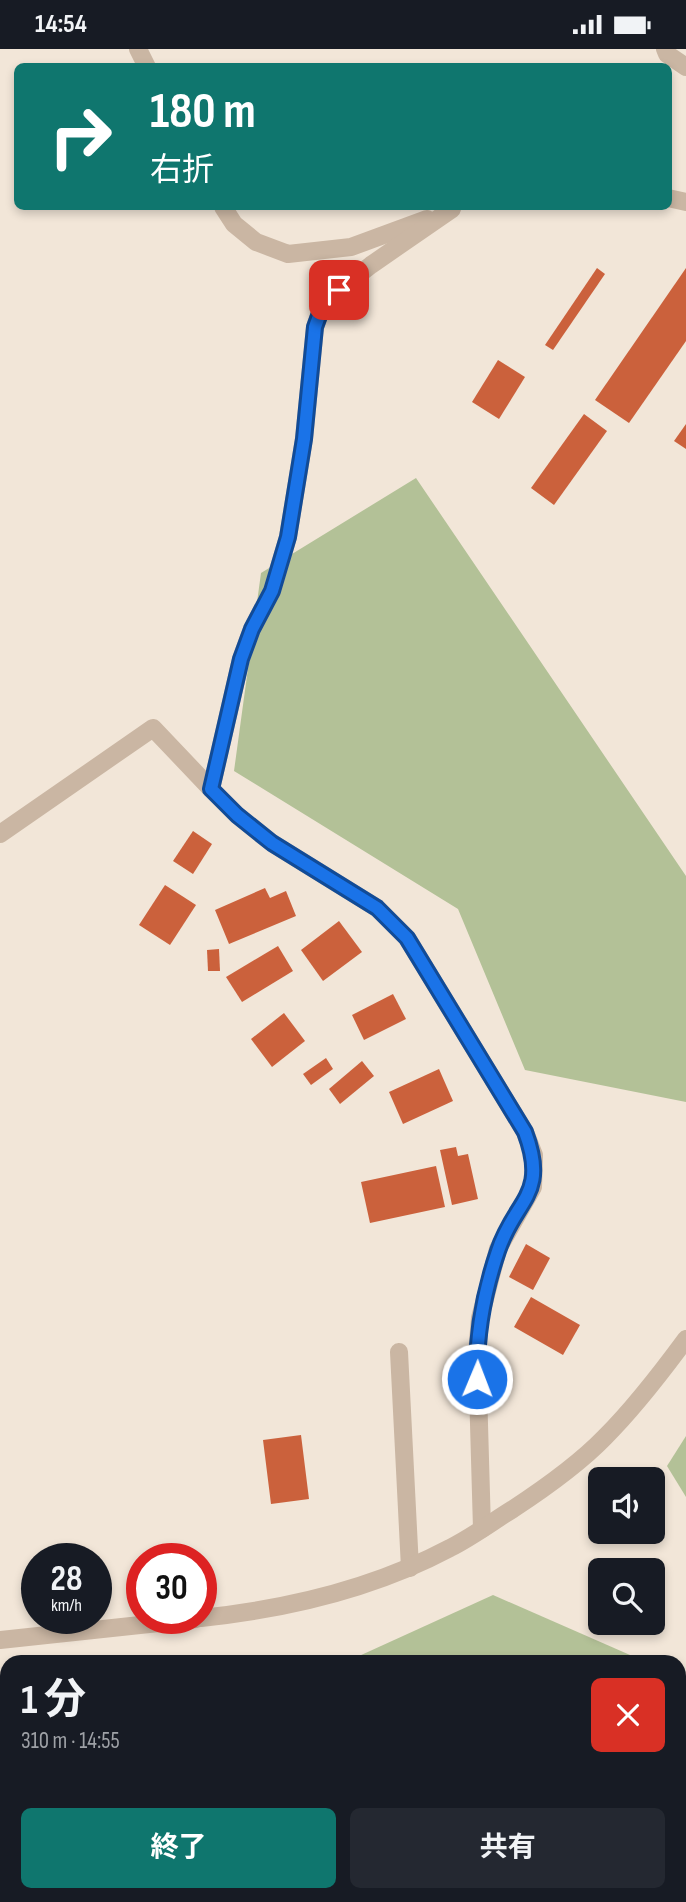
<!DOCTYPE html>
<html lang="ja">
<meta charset="utf-8">
<style>
body{margin:0;font-family:"Sofia Sans Condensed","Noto Sans JP",sans-serif;background:#242831;color:#f1f3f6;height:100vh;display:flex;flex-direction:column;font-size:26px;white-space:nowrap}
*{box-sizing:border-box;margin:0}
p{font-size:23px;color:#9ea1a6}
.icon{flex:none;width:38px;height:38px;fill:none;stroke:currentColor;stroke-width:2;stroke-linecap:round;stroke-linejoin:round}
.map{position:relative;flex:1;overflow:hidden}
.drawer{position:absolute;left:0px;top:1606px;width:686px;height:247px;display:flex;flex-direction:column;background:#171b24;border-radius:21px 21px 0 0;box-shadow:0 4px 10px #0003}
.drawer>*{flex:none}
.guide{position:absolute;left:14px;top:14px;width:658px;height:147px;border-radius:10px;box-shadow:0 4px 10px #0003;background:#0f766e;color:#fff;overflow:hidden}
.tools{position:absolute;left:588px;top:1418px;display:grid;gap:14px}
.tools a{display:grid;place-items:center;width:77px;height:77px;border-radius:10px;background:#171b24;box-shadow:0 4px 10px #0003;font-size:35px}
.speed{position:absolute;left:21px;top:1494px;display:flex;gap:14px;font-size:35px;font-weight:700;text-align:center}
.speed>*{display:grid;place-content:center;width:91px;height:91px;border-radius:50%;background:#171b24;box-shadow:0 4px 10px #0003;line-height:1}
.speed small{font-size:18px;font-weight:400}
.speed .limit{border:10px solid #d22;background:#fff;color:#111}
.pin{position:absolute;display:grid;place-items:center;width:60px;height:60px;color:#fff;margin:-30px;border-radius:14px;box-shadow:0 4px 10px #0006}
.me{position:absolute;width:77px;margin:-38px;rotate:1deg;stroke-linejoin:round;filter:drop-shadow(0 0 5px #0008)}
.turn{display:flex;align-items:center;gap:24px;height:147px;padding:0 21px;font-size:32px}
.turn .icon{width:91px;height:91px;stroke-width:2.5}
.turn b{display:block;font-size:49px;line-height:60px}
.round{display:grid;place-items:center;flex:none;width:74px;height:74px;border-radius:10px;background:#242831}
.headline{display:flex;align-items:center;justify-content:space-between;height:119px;padding:0 21px}
h1{font-size:42px;font-weight:700;line-height:52px}
.primary-button{display:flex;gap:14px;margin-top:auto;padding:14px 21px}
.primary-button a{flex:1;height:80px;border-radius:10px;background:#0f766e;color:#fff;font-size:28px;font-weight:700;line-height:80px;text-align:center}
.primary-button a+a{background:#242831;color:#f1f3f6}
.status{display:flex;justify-content:space-between;align-items:center;height:49px;padding:0 35px;background:#171b24;direction:ltr}
.status svg{height:19px;fill:currentColor}
.map>svg:first-child{display:block}
</style>
<div class="status"><b>14:54</b><svg viewBox="0 0 49 12"><path d="M0 12V9h3v3zM5 12V6h3v6zM10 12V3h3v9zM15 12V0h3v12zM26 1h20v11H26zM47 4h2v5h-2z"/></svg></div>
<div class="map">
<svg width="686" height="1853" viewBox="0 0 686 1853">
<rect width="100%" height="100%" fill="#f2e6d8"/>
<!-- green -->
<g fill="#b3c197">
<polygon points="416,429 686,827 686,1053 525,1021 458,860 234,722 261,524"/>
<polygon points="686,1387 686,1448 667,1417"/>
<polygon points="493,1546 646,1613 362,1613 359,1607"/>
<polygon points="679,1628 686,1631 686,1853 455,1853 452,1846 679,1846"/>
</g>
<!-- building -->
<g fill="#cb613c">
<polygon points="597,219 605,225 553,301 545,296"/>
<polygon points="686,219 686,292 629,374 595,351"/>
<polygon points="498,311 525,328 499,370 472,353"/>
<polygon points="584,365 607,382 554,456 531,439"/>
<polygon points="686,375 686,400 674,392"/>
<polygon points="193,782 212,795 193,825 173,812"/>
<polygon points="165,836 196,856 170,896 139,876"/>
<polygon points="265,839 270,849 286,842 296,867 229,895 215,861"/>
<polygon points="339,872 362,903 323,932 301,901"/>
<polygon points="278,897 293,922 242,953 226,928"/>
<polygon points="219,900 220,922 208,922 207,901"/>
<polygon points="393,945 406,970 364,991 352,966"/>
<polygon points="284,964 305,992 272,1018 251,990"/>
<polygon points="326,1009 333,1020 311,1036 303,1025"/>
<polygon points="362,1012 374,1027 340,1055 329,1040"/>
<polygon points="439,1020 453,1052 403,1075 389,1043"/>
<polygon points="456,1098 458,1107 468,1105 478,1150 452,1156 440,1101"/>
<polygon points="436,1117 445,1158 370,1174 361,1133"/>
<polygon points="526,1195 550,1209 533,1241 509,1228"/>
<polygon points="531,1248 580,1276 563,1306 514,1278"/>
<polygon points="301,1386 309,1450 271,1455 263,1391"/>
<polygon points="97,1846 182,1846 184,1850 190,1846 193,1852 195,1851 193,1846 264,1846 267,1852 265,1853 100,1853"/>
</g>
<g fill="none" stroke-linecap="round" stroke-linejoin="round">
<!-- minor -->
<g stroke="#cab6a3" stroke-width="18">
<polyline points="138,0 147,18"/>
<polyline points="665,0 667,5 686,18"/>
<polyline points="668,149 686,153"/>
<polyline points="223,158 234,175 256,193 288,205 351,198 427,170"/>
<polyline points="211,740 237,766 272,794 377,859 407,889 525,1083 534,1106 533,1138 498,1200 480,1269 477,1305 482,1480"/>
<polyline points="0,785 153,679 211,740 241,610 252,580 272,542 288,488 304,390 315,278 324,253 371,216 452,160"/>
<polyline points="399,1303 410,1519"/>
<path d="M201 1569C287 1560 373 1540 450 1499 472 1488 492 1473 513 1460 545 1439 578 1416 605 1388 635 1358 661 1324 686 1290"/>
<polyline points="0,1591 196,1570"/>
</g>
</g>
<g fill="none" stroke-linecap="round" stroke-linejoin="round">
<defs>
<path id="route" d="M339 241 324 253 315 278 304 390 288 488 272 542 252 580 241 610 211 740 237 766 272 794 377 859 407 889 525 1083C549 1147 515 1150 498 1202 484 1243 476 1286 477 1330"/>
</defs>
<!-- route casing -->
<use href="#route" stroke="#114b97" stroke-width="18"/>
<!-- route -->
<use href="#route" stroke="#1a73e8" stroke-width="12"/>
</g>
</svg>
<div class="tools">
<a><svg class="icon" aria-label="sound" viewBox="0 0 24 24"><path d="M4 9h4l5-4v14l-5-4H4zM17 9q2 3 0 6"/></svg></a>
<a><svg class="icon" aria-label="search" viewBox="0 0 24 24"><circle cx="10" cy="10" r="6"/><path d="M15 15l6 6"/></svg></a>
</div>
<div class="speed"><div>28<small>km/h</small></div><div class="limit">30</div></div>
<div class="pin" style="left:339px;top:241px;background:#d93025"><svg class="icon" aria-label="arrive" viewBox="0 0 24 24"><path d="M6 21V4h12l-3 4 3 4H6"/></svg></div>
<svg class="me" style="left:477px;top:1330px" viewBox="-20 -20 40 40"><circle r="17" fill="#1a73e8" stroke="#fff" stroke-width="3"/><path d="M0-11L8 9 0 5-8 9z" fill="#fff"/></svg>
<div class="guide">
<div class="turn"><svg class="icon" aria-label="right" viewBox="0 0 24 24"><path d="M7 20v-9h11M14 6l5 5-5 5"/></svg><div><b>180 m</b>右折</div></div>
</div>
<section class="drawer">
<div class="headline"><div><h1>1 分</h1><p>310 m · 14:55</p></div><a class="round" style="background:#d93025;color:#fff"><svg class="icon" aria-label="close" viewBox="0 0 24 24"><path d="M6 6l12 12M18 6L6 18"/></svg></a></div>
<div class="primary-button"><a>終了</a><a>共有</a></div>
</section>
</div>
